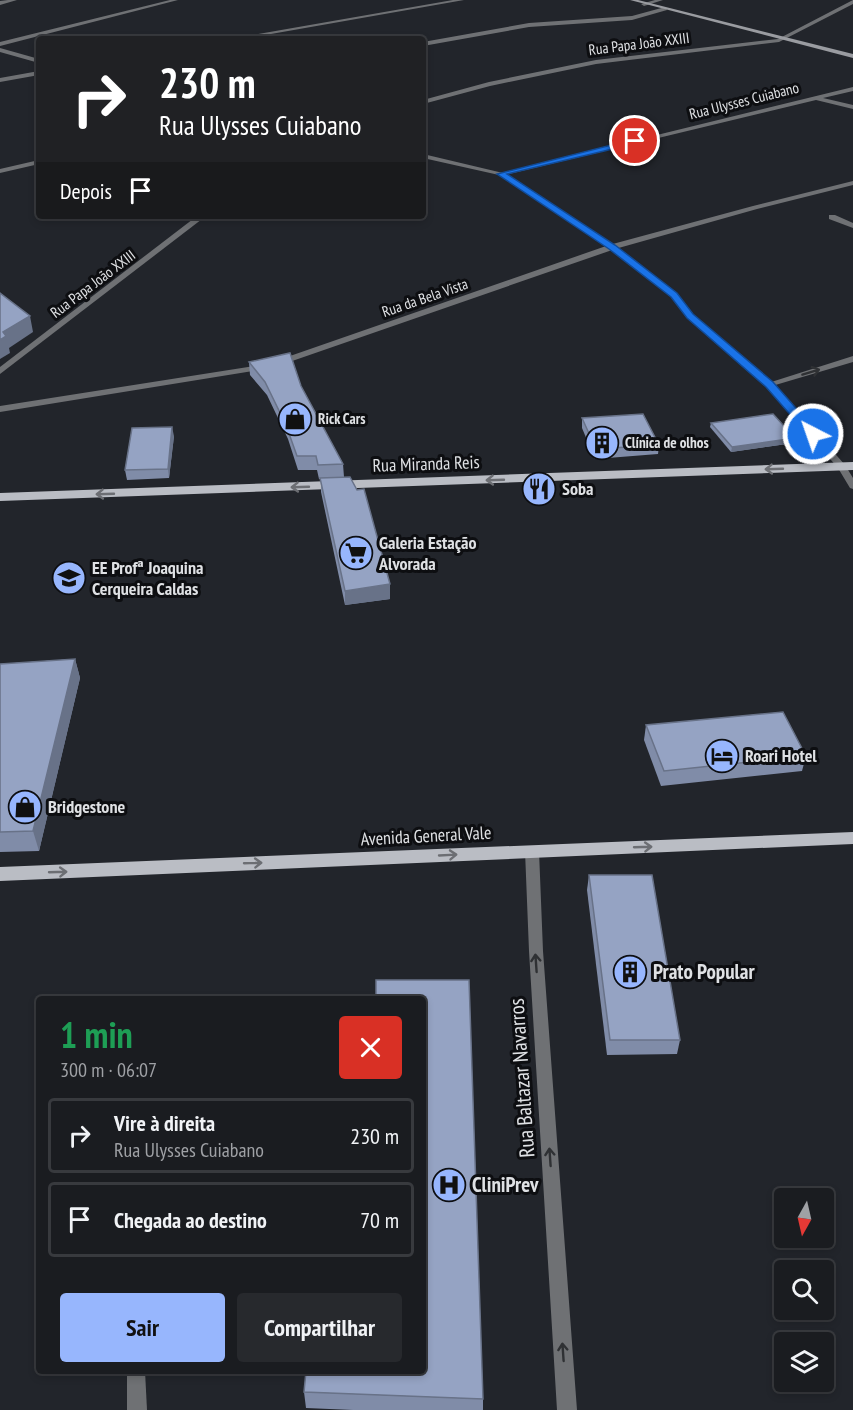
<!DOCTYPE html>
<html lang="pt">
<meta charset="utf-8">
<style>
body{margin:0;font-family:"PT Sans Narrow",sans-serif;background:#27292d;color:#f1f3f6;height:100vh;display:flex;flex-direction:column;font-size:22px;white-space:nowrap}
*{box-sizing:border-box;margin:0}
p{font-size:20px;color:#9fa1a5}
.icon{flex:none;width:33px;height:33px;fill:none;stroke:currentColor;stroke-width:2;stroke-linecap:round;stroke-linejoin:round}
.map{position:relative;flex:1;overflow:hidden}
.sheet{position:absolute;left:36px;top:996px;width:390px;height:378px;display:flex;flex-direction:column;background:#1a1c20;border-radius:6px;box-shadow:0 3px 9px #0003,0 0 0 2px #383a3e}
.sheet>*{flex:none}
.banner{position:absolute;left:36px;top:36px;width:390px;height:183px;border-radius:6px;box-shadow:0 3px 9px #0003,0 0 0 2px #383a3e;background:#202124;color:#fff;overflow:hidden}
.needle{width:39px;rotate:188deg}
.controls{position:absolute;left:774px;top:1188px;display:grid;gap:12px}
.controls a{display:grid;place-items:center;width:60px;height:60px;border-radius:6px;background:#1a1c20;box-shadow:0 3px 9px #0003,0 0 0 2px #383a3e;font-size:30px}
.pin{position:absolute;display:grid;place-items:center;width:51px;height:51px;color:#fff;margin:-26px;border:3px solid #fff;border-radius:50%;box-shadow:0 2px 6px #0007}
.me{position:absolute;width:66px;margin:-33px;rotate:319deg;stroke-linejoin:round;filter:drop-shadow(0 0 4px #0008)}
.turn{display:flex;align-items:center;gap:21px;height:126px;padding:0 24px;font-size:27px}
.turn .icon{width:78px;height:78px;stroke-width:2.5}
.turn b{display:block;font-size:42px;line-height:51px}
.then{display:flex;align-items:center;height:57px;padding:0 24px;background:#0003;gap:12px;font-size:22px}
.round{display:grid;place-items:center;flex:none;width:63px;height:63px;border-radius:6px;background:#27292d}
.headline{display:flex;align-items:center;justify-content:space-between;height:102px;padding:0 24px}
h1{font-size:36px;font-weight:800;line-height:45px;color:#1e9e55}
.action{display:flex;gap:12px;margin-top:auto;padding:12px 24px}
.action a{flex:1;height:69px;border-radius:6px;background:#97b6fd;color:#111;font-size:24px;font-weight:800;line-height:69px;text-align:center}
.action a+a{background:#27292d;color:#f1f3f6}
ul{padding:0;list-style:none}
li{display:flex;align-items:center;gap:18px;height:75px;margin:0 12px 9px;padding:0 12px;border:3px solid #383a3e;border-radius:6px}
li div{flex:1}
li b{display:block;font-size:22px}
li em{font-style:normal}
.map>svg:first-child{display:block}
</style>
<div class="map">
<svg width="853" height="1410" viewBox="0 0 853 1410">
<rect width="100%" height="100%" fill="#22252b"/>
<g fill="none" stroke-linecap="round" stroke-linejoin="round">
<!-- minor -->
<g fill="#6f7174" fill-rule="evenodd">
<polygon points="8,0 17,0 0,5 0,1"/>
<polygon points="170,0 178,0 0,46 0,42"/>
<polygon points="453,0 464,0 242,39 230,39"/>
<polygon points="655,0 663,0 644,6 641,4"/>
<polygon points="853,0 853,4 779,42 596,64 490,86 423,104 423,100 489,82 596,60 778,39"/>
<polygon points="665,7 667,10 632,20 529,27 423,46 423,42 529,23 632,16"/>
<polygon points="39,71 39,75 0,82 0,78"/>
<polygon points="853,87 853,91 823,98 853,105 853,109 816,100 501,176 498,174"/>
<polygon points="39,160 39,164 0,173 0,169"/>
<polygon points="853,181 853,185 757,209 615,249 272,368 0,412 0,406 267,364 609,245 753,206"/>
<polygon points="829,215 835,215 853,223 853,228 829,219"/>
<polygon points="197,216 206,216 0,374 0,367"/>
<polygon points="853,356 853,362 772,386 766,386 765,384"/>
<polygon points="532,846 537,847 539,851 543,951 577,1410 557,1410 529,951 525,851 527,847"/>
<polygon points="127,1371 145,1371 147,1410 127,1410"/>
</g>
<!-- tertiary -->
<g fill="#6f7174" fill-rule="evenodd">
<polygon points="0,48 39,59 39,63 0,52"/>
<polygon points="423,154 503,173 615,245 677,293 693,314 772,382 845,465 853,478 853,489 850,488 838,468 766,386 687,318 671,297 609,249 499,175 423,158"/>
</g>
<!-- secondary -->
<polygon fill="#9a9ca1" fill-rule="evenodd" points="630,0 638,0 853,54 853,58"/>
<!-- primary -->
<g fill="#babdc4" fill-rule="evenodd">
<polygon points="853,462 853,470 0,501 0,493"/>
<polygon points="853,832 853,844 0,881 0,867"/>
</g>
</g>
<!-- wall -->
<g fill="#808ca8">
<polygon points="249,362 301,386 343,464 344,477 390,599 345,605 321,492 321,479 319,479 317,470 298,470 288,439 267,395 250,375"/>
<polygon points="582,418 659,445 658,454 595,459 582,428"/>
<polygon points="711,423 795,438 794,443 731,452 710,427"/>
<polygon points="174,436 169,478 127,480 125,470"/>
<polygon points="75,659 80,678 39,851 0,852 0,664"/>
<polygon points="646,725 806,756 802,771 661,786 644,740"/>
<polygon points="589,875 680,1040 677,1054 607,1055 587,890"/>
<polygon points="304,1392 483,1399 483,1410 353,1410 306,1408"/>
</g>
<!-- shaded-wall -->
<g fill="#687288">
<polygon points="30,316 33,332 9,348 10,353 0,359 0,340 3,332"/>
<polygon points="172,427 174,436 169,478 168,469"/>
<polygon points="795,438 794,443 731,452 732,447"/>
<polygon points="390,584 390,599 345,605 345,591"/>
<polygon points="75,659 80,678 39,851 33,831"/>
</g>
<!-- building -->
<g fill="#95a3c3" stroke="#687288" stroke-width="1.5">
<polygon points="0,293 30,316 3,332 6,336 0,340"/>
<polygon points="290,353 301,386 343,464 318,465 316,456 297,456 286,425 265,382 249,362"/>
<polygon points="643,414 659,445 596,449 582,418"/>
<polygon points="773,414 795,438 732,447 711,423"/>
<polygon points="172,427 168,469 125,470 132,428"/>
<polygon points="350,477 357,490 364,489 390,584 345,591 320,478"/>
<polygon points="75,659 33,831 0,832 0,664"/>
<polygon points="783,712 806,756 664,771 646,725"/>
<polygon points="589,875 652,875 680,1040 610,1040"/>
<polygon points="376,980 469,980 483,1399 304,1392 306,1371 423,1371 423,999 376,999"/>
</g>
<!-- one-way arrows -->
<defs><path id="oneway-shaft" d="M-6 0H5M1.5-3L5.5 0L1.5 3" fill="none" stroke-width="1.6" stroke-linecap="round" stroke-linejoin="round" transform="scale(1.5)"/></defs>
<g stroke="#2f3134">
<use href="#oneway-shaft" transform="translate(811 372) rotate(-17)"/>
<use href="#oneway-shaft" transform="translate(536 963) rotate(-94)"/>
<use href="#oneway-shaft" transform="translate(550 1157) rotate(-94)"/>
<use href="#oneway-shaft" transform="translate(563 1352) rotate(-94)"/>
</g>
<g stroke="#6c6e73">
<use href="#oneway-shaft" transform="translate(774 469) rotate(178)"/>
<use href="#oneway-shaft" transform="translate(495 480) rotate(178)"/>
<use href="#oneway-shaft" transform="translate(300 487) rotate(178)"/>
<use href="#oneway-shaft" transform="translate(105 494) rotate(178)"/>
<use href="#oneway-shaft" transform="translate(643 847) rotate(-2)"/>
<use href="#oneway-shaft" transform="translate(448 855) rotate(-3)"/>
<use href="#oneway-shaft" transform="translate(253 863) rotate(-2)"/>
<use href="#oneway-shaft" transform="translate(58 872) rotate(-2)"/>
</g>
<!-- route -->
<polygon fill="#1a73e8" stroke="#114b97" stroke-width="1.5" points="635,139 638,143 507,174 615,245 677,293 693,314 773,382 817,432 817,436 809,436 766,387 687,318 671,297 609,249 497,174"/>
<!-- icons -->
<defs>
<symbol id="shop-disc" viewBox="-11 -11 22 22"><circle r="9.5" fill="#97b6fd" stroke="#0d0e11"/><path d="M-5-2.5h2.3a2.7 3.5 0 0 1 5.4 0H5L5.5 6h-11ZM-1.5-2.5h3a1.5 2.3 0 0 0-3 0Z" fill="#111"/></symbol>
<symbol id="building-disc" viewBox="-11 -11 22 22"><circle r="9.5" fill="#97b6fd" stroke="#0d0e11"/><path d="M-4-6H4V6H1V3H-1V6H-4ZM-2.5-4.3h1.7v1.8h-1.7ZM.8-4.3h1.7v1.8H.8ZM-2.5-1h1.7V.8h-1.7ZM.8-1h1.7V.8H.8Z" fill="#111"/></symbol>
<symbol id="restaurant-disc" viewBox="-11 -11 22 22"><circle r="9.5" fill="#97b6fd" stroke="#0d0e11"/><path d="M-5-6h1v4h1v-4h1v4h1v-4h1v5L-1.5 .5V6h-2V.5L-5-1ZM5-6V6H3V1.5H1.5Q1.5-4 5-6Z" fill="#111"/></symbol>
<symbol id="supermarket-disc" viewBox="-11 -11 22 22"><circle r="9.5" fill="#97b6fd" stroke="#0d0e11"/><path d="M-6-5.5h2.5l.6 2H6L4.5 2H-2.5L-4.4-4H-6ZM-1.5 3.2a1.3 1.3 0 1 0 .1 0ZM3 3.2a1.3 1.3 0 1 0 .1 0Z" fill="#111"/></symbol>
<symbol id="school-disc" viewBox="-11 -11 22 22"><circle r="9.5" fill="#97b6fd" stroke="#0d0e11"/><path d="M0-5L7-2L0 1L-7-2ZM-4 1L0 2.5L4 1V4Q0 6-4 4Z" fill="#111"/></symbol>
<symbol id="hotel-disc" viewBox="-11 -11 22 22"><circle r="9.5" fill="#97b6fd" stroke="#0d0e11"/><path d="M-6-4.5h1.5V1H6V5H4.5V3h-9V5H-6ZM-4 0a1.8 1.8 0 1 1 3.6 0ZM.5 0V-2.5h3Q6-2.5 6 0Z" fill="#111"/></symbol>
<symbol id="hospital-disc" viewBox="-11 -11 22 22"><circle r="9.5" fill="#97b6fd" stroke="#0d0e11"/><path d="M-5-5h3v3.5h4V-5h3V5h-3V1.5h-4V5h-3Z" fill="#111"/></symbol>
</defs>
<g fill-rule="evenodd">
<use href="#shop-disc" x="276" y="400" width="38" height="38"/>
<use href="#building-disc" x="583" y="424" width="38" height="38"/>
<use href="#restaurant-disc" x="520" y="470" width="38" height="38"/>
<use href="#supermarket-disc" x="337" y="534" width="38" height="38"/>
<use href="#school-disc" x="50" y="559" width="38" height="38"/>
<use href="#hotel-disc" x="703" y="737" width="38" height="38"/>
<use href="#shop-disc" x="6" y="788" width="38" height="38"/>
<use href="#building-disc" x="611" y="953" width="38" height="38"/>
<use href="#hospital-disc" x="430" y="1166" width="38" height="38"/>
</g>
<g text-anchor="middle" stroke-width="6" stroke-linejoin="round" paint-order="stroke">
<!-- far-street labels -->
<g font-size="15" fill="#dfe1e4" stroke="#0d0e11">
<text transform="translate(639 44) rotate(-7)" y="5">Rua Papa João XXIII</text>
<text transform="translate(744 101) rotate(-14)" y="5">Rua Ulysses Cuiabano</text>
<text transform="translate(93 284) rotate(-37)" y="5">Rua Papa João XXIII</text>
<text transform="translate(425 298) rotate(-19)" y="5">Rua da Bela Vista</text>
</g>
<!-- far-poi labels -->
<g font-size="15" font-weight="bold" fill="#dfe1e4" stroke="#0d0e11" text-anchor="start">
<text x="318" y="424">Rick Cars</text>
<text x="625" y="448">Clínica de olhos</text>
</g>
<!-- street labels -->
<g font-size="18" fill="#dfe1e4" stroke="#0d0e11">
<text transform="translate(426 464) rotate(-2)" y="6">Rua Miranda Reis</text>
<text transform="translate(426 836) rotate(-3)" y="6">Avenida General Vale</text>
</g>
<!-- poi labels -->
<g font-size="18" font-weight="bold" fill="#dfe1e4" stroke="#0d0e11" text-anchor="start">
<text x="562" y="495">Soba</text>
<text x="379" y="549">Galeria Estação<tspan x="379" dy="21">Alvorada</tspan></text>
<text x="92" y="574">EE Profª Joaquina<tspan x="92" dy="21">Cerqueira Caldas</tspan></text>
<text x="745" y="762">Roari Hotel</text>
<text x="48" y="813">Bridgestone</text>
</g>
<!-- near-poi labels -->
<g font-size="21" font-weight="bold" fill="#dfe1e4" stroke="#0d0e11" text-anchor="start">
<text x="653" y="979">Prato Popular</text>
<text x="472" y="1192">CliniPrev</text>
</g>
<!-- near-street labels -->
<g font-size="21" fill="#dfe1e4" stroke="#0d0e11">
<text transform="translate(522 1078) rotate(-94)" y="7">Rua Baltazar Navarros</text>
</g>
</g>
</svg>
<div class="controls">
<a><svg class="needle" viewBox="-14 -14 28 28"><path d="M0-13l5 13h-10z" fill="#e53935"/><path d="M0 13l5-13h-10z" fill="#9fa1a5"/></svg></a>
<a><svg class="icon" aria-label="search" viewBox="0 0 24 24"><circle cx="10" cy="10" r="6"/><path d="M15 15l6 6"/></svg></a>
<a><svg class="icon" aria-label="layers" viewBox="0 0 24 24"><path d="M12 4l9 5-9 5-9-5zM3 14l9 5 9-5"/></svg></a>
</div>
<div class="pin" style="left:635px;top:141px;background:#d93025"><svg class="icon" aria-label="arrive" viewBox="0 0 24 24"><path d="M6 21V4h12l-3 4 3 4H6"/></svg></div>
<svg class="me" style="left:813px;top:434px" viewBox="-20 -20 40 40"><circle r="17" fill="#1a73e8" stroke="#fff" stroke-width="3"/><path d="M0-11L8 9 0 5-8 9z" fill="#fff"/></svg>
<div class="banner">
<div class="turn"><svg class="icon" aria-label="right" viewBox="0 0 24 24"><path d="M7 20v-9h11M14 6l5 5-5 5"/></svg><div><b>230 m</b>Rua Ulysses Cuiabano</div></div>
<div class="then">Depois<svg class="icon" aria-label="arrive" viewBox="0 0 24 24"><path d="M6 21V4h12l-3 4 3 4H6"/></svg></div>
</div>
<section class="sheet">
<div class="headline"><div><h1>1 min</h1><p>300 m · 06:07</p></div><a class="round" style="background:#d93025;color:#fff"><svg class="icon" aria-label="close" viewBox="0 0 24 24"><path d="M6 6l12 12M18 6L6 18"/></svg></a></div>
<ul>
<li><svg class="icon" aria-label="right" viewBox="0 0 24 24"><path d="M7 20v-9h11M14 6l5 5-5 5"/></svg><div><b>Vire à direita</b><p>Rua Ulysses Cuiabano</p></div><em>230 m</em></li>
<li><svg class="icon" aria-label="arrive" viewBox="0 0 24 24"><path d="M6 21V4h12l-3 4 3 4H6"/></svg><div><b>Chegada ao destino</b></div><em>70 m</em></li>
</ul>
<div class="action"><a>Sair</a><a>Compartilhar</a></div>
</section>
</div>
